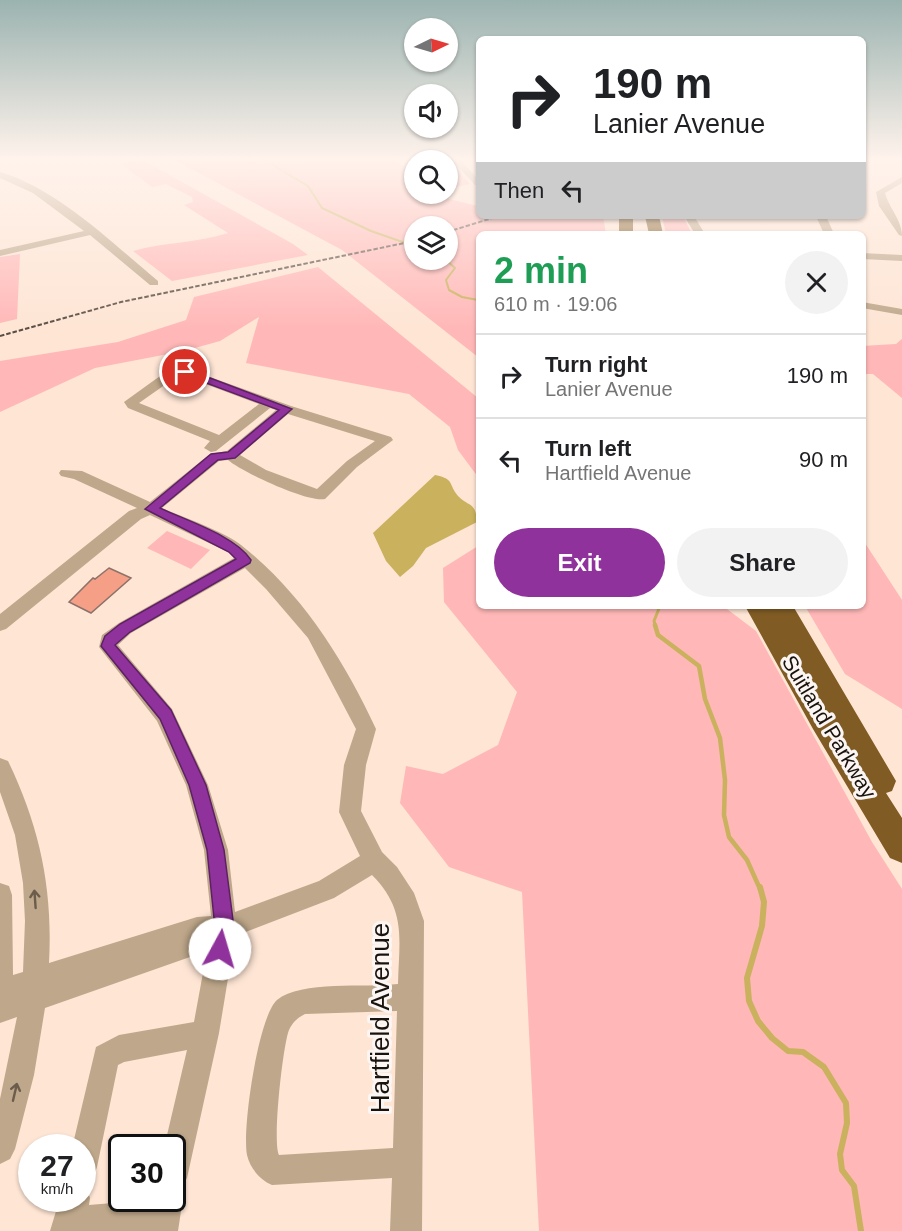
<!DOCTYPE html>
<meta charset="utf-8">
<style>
body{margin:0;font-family:Helvetica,sans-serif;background:#f2f2f2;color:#202124;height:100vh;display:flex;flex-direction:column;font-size:22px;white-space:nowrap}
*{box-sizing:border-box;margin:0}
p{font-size:20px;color:#757577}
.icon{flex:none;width:33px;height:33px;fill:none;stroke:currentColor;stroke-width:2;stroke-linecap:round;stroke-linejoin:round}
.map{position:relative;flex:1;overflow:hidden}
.panel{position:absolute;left:476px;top:231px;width:390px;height:378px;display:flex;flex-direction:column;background:#fff;border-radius:9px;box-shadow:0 2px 4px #0004}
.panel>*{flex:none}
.banner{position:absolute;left:476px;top:36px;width:390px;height:183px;border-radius:9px;box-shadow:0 2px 4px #0004;background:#fff;color:#202124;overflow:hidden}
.needle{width:39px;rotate:85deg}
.tools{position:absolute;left:404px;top:18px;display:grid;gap:12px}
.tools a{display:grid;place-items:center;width:54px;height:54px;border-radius:50%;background:#fff;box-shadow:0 2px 4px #0004;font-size:30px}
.speed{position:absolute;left:18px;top:1134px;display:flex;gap:12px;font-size:30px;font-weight:700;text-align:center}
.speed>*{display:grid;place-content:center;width:78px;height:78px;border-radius:50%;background:#fff;box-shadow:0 2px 4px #0004;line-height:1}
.speed small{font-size:15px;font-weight:400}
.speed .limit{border:3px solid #111;border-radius:9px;background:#fff;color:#111}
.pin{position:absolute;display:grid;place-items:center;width:51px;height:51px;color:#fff;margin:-26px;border:3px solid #fff;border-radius:50%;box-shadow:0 2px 6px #0007}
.me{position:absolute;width:66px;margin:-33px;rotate:6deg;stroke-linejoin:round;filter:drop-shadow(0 0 4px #0008)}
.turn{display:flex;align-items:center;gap:21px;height:126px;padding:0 18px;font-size:27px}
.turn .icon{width:78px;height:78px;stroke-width:2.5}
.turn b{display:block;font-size:42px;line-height:51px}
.then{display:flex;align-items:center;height:57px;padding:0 18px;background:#0003;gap:12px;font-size:22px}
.round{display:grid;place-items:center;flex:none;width:63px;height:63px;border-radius:32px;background:#f2f2f2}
.overview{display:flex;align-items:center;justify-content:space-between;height:102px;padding:0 18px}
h1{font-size:36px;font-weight:800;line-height:45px;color:#1e9e55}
.button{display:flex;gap:12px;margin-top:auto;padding:12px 18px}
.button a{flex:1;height:69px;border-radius:36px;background:#90329b;color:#fff;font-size:24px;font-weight:800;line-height:69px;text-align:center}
.button a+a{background:#f2f2f2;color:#202124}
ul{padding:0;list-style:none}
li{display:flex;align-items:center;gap:18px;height:84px;padding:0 18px;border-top:2px solid #e0e0e0}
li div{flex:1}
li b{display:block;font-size:22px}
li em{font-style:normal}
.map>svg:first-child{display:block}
</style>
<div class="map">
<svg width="902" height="1231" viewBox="0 0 902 1231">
<rect width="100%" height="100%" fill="#fee5d4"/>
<!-- green -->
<g fill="#ffb7b7" fill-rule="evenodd">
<path d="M127 158H139L293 244 308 255 172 281 133 251C164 242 198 243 228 233L184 205 193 202 192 197 166 184 152 187 121 164 132 161Z"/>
<path d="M171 158H391L400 165 414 169V194H445L449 199 478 206V216H603L606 234H478V357L342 250ZM414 226H447V260H414Z"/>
<polygon points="455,167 470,184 447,189 447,168"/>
<polygon points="662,216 683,216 692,234 666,234"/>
<polygon points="20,254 17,319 0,323 0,257"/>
<polygon points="318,267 478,398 478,477 458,450 450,427 409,394 246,363 259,317 220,341 184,351 95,368 0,412 0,361 118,342 186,320 194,297"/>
<polygon points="902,339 902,398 873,374 863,374 862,346 896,344"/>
<polygon points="167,531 210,550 191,569 147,548"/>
<polygon points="863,540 902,600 902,709 845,674 805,606 862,606"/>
<polygon points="478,546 478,606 723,606 756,631 872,842 902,889 902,1231 539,1231 522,892 449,867 400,803 406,766 443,774 498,745 517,692 444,602 443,568"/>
</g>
<!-- water -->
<path fill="#c9b15d" d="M435 475C455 479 448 484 458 496 468 507 476 501 477 522L426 548 413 566 400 577 386 561 373 533Z"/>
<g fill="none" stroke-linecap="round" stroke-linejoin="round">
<!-- stream-far3 -->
<g stroke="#c9b15d" stroke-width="2">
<polyline points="261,158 308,186 322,208 371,231 414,246"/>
<polyline points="446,260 455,268 446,280 449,290 462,297 478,300"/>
</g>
<!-- stream-far2 -->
<polyline stroke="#c9b15d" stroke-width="3" points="656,627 654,621 660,606"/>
<!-- stream-far1 -->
<polyline stroke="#c9b15d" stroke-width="4.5" points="655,625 658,635 699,666 705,699 720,738 725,780 724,815 729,837 747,860 760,889"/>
<!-- stream -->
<polyline stroke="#c9b15d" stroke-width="6" points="760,887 764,902 762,926 747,978 749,1001 758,1021 772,1038 788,1051 803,1052 824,1067 846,1103 847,1123 840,1154 842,1170 854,1186 861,1231"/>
</g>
<!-- building -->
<polygon fill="#f5a086" stroke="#8d726a" stroke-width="1.5" points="109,568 131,578 91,613 69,602 93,578 95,579"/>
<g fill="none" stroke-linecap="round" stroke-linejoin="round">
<!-- minor -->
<g fill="#bea78a" fill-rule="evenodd">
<polygon points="450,158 458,158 478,179 478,185 475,185"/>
<path d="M0 172C58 189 112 243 158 281V285H150L90 235 0 256V250L84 231 33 193 0 178Z"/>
<path d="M902 177V183L885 193C889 208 902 220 902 236L899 235 879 206 876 192Z"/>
<polygon points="684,216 694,216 705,234 695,234"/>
<polygon points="816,216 826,216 834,234 824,234"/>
<polygon points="862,253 902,255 902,261 862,259"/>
<polygon points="862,302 902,309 902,315 862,308"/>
<path d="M185 368 291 406 391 437 393 440 357 467 325 499C308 503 242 472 228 460L219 461 162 508C183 517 225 532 241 545 302 593 344 660 376 729L366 765 361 811 382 852 397 867 414 893 424 921 422 1231H390L392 1178 272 1185C260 1180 250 1168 247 1155 242 1129 258 1017 277 1000 301 980 366 988 398 984 399 940 407 910 372 875L334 898 235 936 219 1033 187 1178 180 1190 183 1198 178 1231H50L60 1198H82V1186L86 1187 90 1198 89 1205 172 1198V1148H164L187 1050 124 1062 118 1065 97 1167 93 1178 82 1182V1148H72L96 1047 119 1035 194 1022 207 951 45 1008 34 1075 15 1149 10 1159 0 1164V1099L17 1017 0 1023V883L9 886 12 895 13 975 23 972 25 921 23 883 15 835 0 792V758L8 761C40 827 53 890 49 963L197 917 211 916 204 850 186 785 157 721 99 647 102 635 119 623 234 558 228 552 150 515 141 519 6 629 0 631V614L129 511 137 508 74 479 61 476 59 473 61 470 82 471 150 502 210 454 227 451 276 410 270 408 216 451 211 452 204 448 210 441 128 408 124 402 167 371ZM184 376 259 404 219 435 139 403 176 377ZM288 414 375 441 347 461 317 489 266 470 240 455ZM245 568 266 589 308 638 356 729 344 765 339 812 360 856 319 881 235 912 228 850 208 785 172 709 118 645 131 633ZM397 1011 393 1148 279 1155C272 1143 283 1044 289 1030 293 1022 297 1018 305 1014Z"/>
</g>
<!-- highway -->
<g fill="#805c24" fill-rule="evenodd">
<rect x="619" y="216" width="14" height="18"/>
<polygon points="645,216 659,216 663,234 649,234"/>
<polygon points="745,606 793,606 896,781 892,791 886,793 902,818 902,863 890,858 813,729"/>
</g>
<!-- rail -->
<g stroke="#5a4d44" stroke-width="2" stroke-dasharray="4.5 2" stroke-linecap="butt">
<polyline points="447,232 499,216"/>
<polyline points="0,336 121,302 414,241"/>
</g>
</g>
<!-- one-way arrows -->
<defs><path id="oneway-shaft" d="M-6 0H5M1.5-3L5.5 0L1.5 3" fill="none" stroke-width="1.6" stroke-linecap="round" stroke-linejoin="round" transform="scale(1.5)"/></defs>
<g stroke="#6c5c4b">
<use href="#oneway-shaft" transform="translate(35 899) rotate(-94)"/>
<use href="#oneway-shaft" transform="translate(15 1092) rotate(-77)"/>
</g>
<!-- sky -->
<linearGradient id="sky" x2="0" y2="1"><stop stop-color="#9bb3b0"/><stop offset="0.48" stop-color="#fff3ec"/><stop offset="1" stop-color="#fff3ec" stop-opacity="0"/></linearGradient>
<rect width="902" height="330" fill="url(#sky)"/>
<!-- route -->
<path fill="#90329b" stroke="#5e2065" stroke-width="1.5" d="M182 370H189L292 409 235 458 218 460 160 508C185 520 236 536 251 560L250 563 130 632 115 645 171 710 206 785 224 850 234 928 227 956 220 959 213 956 211 949 215 928 207 850 189 785 160 719 101 646 105 636 120 624 236 559 229 552 145 509 211 454 228 452 279 410 182 374Z"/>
<g text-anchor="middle" stroke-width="6" stroke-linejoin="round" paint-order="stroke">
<!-- street labels -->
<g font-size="21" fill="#1a120c" stroke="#fbf6f3">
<text transform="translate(829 727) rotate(59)" y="7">Suitland Parkway</text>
</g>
<!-- near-street labels -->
<g font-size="26" fill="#1a120c" stroke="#fbf6f3">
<text transform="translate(380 1018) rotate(-90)" y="9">Hartfield Avenue</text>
</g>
</g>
</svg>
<div class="tools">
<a><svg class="needle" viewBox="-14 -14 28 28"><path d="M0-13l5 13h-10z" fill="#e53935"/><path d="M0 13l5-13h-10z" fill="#757577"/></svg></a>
<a><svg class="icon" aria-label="sound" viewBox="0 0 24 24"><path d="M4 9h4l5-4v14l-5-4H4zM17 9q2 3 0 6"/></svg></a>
<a><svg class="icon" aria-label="search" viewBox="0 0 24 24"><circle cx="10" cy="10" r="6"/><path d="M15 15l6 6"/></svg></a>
<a><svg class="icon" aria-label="layers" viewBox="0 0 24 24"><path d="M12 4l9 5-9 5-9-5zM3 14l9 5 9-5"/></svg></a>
</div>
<div class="speed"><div>27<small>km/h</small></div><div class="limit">30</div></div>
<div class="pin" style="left:185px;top:372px;background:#d93025"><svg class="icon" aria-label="arrive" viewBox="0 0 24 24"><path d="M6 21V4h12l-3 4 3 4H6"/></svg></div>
<svg class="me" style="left:220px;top:949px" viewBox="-20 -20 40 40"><circle r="19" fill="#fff"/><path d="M0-13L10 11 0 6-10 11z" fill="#90329b"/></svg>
<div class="banner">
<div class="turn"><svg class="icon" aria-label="right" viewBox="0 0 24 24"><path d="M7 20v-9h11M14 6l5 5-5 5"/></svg><div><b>190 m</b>Lanier Avenue</div></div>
<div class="then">Then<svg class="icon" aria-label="left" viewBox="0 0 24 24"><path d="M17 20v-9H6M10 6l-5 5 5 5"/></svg></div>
</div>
<section class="panel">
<div class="overview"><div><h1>2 min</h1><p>610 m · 19:06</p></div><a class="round"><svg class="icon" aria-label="close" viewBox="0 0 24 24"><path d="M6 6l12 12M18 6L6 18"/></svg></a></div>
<ul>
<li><svg class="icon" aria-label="right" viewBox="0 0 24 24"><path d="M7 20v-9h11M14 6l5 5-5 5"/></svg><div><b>Turn right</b><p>Lanier Avenue</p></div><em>190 m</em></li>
<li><svg class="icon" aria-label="left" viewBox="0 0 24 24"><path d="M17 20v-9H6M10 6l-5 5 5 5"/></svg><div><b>Turn left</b><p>Hartfield Avenue</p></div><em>90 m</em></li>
</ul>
<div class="button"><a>Exit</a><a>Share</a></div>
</section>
</div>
